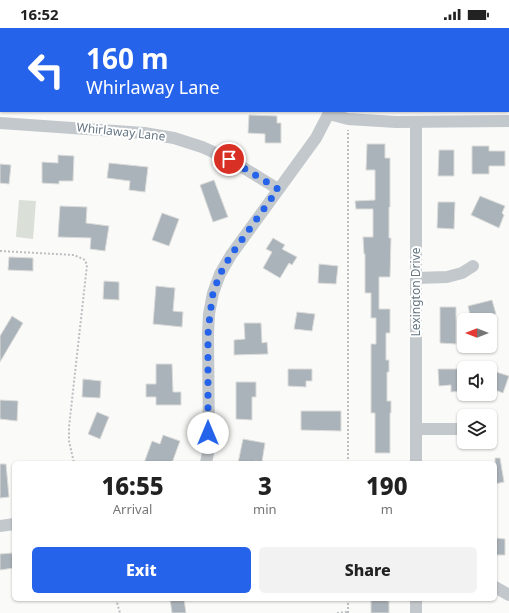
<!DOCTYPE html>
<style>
body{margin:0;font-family:"Noto Sans",sans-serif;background:#f2f2f2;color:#222;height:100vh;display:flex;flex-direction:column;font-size:15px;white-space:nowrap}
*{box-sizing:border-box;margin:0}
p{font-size:13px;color:#767676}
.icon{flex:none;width:22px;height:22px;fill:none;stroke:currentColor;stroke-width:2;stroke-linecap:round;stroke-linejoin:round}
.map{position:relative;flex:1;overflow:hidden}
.sheet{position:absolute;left:12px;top:433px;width:485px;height:140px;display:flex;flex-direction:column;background:#fff;border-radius:6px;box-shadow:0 1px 3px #0004}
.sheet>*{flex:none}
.guide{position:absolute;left:0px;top:0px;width:509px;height:84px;box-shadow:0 1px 3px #0004;background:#2563eb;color:#fff;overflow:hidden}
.needle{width:26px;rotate:270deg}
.buttons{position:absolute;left:457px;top:285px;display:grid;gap:8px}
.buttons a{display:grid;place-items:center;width:40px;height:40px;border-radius:6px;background:#fff;box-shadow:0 1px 3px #0004;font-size:20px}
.pin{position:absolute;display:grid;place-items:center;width:34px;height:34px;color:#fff;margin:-17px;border:2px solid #fff;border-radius:50%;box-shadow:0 1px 4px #0007}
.me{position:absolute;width:44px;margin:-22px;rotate:0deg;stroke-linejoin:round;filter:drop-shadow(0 0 3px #0008)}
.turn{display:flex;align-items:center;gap:14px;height:84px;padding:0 20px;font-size:18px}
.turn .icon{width:52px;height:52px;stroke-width:2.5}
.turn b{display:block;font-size:28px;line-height:34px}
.eta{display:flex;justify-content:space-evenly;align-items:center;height:68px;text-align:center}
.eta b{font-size:24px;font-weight:800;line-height:28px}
.button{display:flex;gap:8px;margin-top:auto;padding:8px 20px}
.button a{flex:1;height:46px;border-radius:6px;background:#2563eb;color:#fff;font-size:16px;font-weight:800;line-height:46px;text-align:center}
.button a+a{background:#f2f2f2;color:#222}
.status{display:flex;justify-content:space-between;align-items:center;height:28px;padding:0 20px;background:#fff;direction:ltr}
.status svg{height:11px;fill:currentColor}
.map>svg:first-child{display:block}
</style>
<div class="status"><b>16:52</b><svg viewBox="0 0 49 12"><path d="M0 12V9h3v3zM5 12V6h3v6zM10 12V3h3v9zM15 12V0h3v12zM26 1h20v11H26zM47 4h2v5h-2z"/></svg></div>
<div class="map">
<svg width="509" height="585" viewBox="0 0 509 585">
<rect width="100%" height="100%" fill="#fafaf8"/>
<!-- green -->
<polygon fill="#dadfd7" points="19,172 36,173 33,211 16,209"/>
<!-- building -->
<g fill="#aab3b9" stroke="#dcdcda">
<polygon points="249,87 277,88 277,95 281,95 281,115 265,115 265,106 248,105"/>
<polygon points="367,116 385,116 385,130 390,130 390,179 389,179 389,210 391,210 390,249 379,249 379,281 390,281 390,305 386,305 386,332 389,332 389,344 387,344 387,373 391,373 391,385 390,385 390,425 375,425 375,385 371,385 371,316 376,316 376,290 371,290 371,265 365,265 365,226 364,226 363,209 373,209 373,181 356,181 355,173 375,172 375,142 366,142"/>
<polygon points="472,118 489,118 489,123 505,123 505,138 489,138 489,146 472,146"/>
<polygon points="439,122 454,122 454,148 438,148"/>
<polygon points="58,127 74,128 73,153 59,153 59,156 42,155 42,134 58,135"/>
<polygon points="109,135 148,139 145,164 129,162 130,153 107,150"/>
<polygon points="0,136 11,137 9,156 0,155"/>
<polygon points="214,152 228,189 213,194 200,157"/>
<polygon points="480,168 505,178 502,185 504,187 499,200 471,187"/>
<polygon points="438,174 455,174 454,201 437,200"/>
<polygon points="60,178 87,179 86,195 109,198 105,223 90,221 91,210 58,209"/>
<polygon points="162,185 179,191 169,218 152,212"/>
<polygon points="273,210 285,217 282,221 297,229 292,237 289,235 280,250 263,240 272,224 266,221"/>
<polygon points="9,229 33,230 33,243 8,242"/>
<polygon points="319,236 338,238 336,256 318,255"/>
<polygon points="104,253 119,254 119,272 103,271"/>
<polygon points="156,258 175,260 173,283 183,284 182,299 153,296"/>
<polygon points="492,272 496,286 471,292 468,278"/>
<polygon points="440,279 456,279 456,316 440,315"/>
<polygon points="297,284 315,286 312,303 294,301"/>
<polygon points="12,288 23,295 0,334 0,308"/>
<polygon points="244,295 261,295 262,315 267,314 268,326 234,327 234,312 245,311"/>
<polygon points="156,336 172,336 173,364 181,364 181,377 156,377 156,369 146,369 146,356 156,356"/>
<polygon points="288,341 312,341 312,353 306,353 306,359 288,358"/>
<polygon points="438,341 464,341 464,363 451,364 451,357 439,358"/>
<polygon points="490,342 509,348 503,365 490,360"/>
<polygon points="83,351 101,353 100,370 82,369"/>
<polygon points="236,354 256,354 256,369 252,369 252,392 236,391"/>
<polygon points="0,372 18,373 17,393 0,391"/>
<polygon points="301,383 341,383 341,403 301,402"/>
<polygon points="97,384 109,389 100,411 88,406"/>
<polygon points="163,407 180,413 172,435 144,435 152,413 160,416"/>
<polygon points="243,411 265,415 262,434 255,433 255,435 238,435"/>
<polygon points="495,430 500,430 504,454 495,456"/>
<polygon points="0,436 6,436 9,469 0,470"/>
<polygon points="495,510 505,511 505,527 495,527"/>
<polygon points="12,525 14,540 0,542 0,526"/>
<polygon points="170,571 184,571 186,585 172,585"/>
<polygon points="371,571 387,571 387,573 389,573 389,585 371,585"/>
</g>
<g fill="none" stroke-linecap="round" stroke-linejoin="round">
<!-- path -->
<g stroke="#bbbfc2" stroke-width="2" stroke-dasharray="2 2" stroke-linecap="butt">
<polyline points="0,223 74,227 85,232 87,237 69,399 69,413 74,435"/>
<polyline points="348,435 348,102"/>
<polyline points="116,571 120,585"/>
<polyline points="348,571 348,585"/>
<polyline points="337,585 347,584"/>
</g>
<!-- street -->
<g stroke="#c3c8cc" stroke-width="12">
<polyline points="342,1 342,0"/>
<polyline points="329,86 348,91 396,94 509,93"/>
<polyline points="0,95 144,105 174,110 202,119 229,131 278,161"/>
<polyline points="416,250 447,249 462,245 473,238"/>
<polyline points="416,401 464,401"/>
<polyline points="206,435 209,420 208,306 209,286 213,265 220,246 231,227 316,110 330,83"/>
<polyline points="416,435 416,94"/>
<polyline points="0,498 14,496"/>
<polyline points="495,559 509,567"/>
<polyline points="416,585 416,571"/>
</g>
</g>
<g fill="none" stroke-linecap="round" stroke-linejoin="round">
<!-- route -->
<polyline stroke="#2563eb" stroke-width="7" stroke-dasharray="0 12.6" points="208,405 208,306 210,286 213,265 220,246 231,227 278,161 229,131"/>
</g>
<g text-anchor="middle" stroke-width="4" stroke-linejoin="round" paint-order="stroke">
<!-- street labels -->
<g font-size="12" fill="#657683" stroke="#fff">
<text transform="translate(121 104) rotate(6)" y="4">Whirlaway Lane</text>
<text transform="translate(416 264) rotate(-90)" y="4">Lexington Drive</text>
</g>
</g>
</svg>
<div class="buttons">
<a><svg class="needle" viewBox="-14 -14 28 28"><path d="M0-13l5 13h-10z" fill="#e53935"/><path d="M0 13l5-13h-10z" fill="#767676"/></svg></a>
<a><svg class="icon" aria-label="sound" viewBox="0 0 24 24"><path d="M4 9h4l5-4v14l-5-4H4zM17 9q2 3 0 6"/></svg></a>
<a><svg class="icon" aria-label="layers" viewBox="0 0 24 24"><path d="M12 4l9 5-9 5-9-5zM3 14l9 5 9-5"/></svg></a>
</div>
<div class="pin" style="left:229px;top:131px;background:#d93025"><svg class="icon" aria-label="arrive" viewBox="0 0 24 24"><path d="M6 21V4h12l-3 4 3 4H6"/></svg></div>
<svg class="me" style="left:208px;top:405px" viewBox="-20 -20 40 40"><circle r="19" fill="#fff"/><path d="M0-13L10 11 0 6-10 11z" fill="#2563eb"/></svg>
<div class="guide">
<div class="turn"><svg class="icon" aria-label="left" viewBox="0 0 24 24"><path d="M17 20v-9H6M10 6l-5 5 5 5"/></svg><div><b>160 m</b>Whirlaway Lane</div></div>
</div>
<section class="sheet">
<div class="eta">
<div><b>16:55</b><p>Arrival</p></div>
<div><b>3</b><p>min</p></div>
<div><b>190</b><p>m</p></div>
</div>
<div class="button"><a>Exit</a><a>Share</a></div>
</section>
</div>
